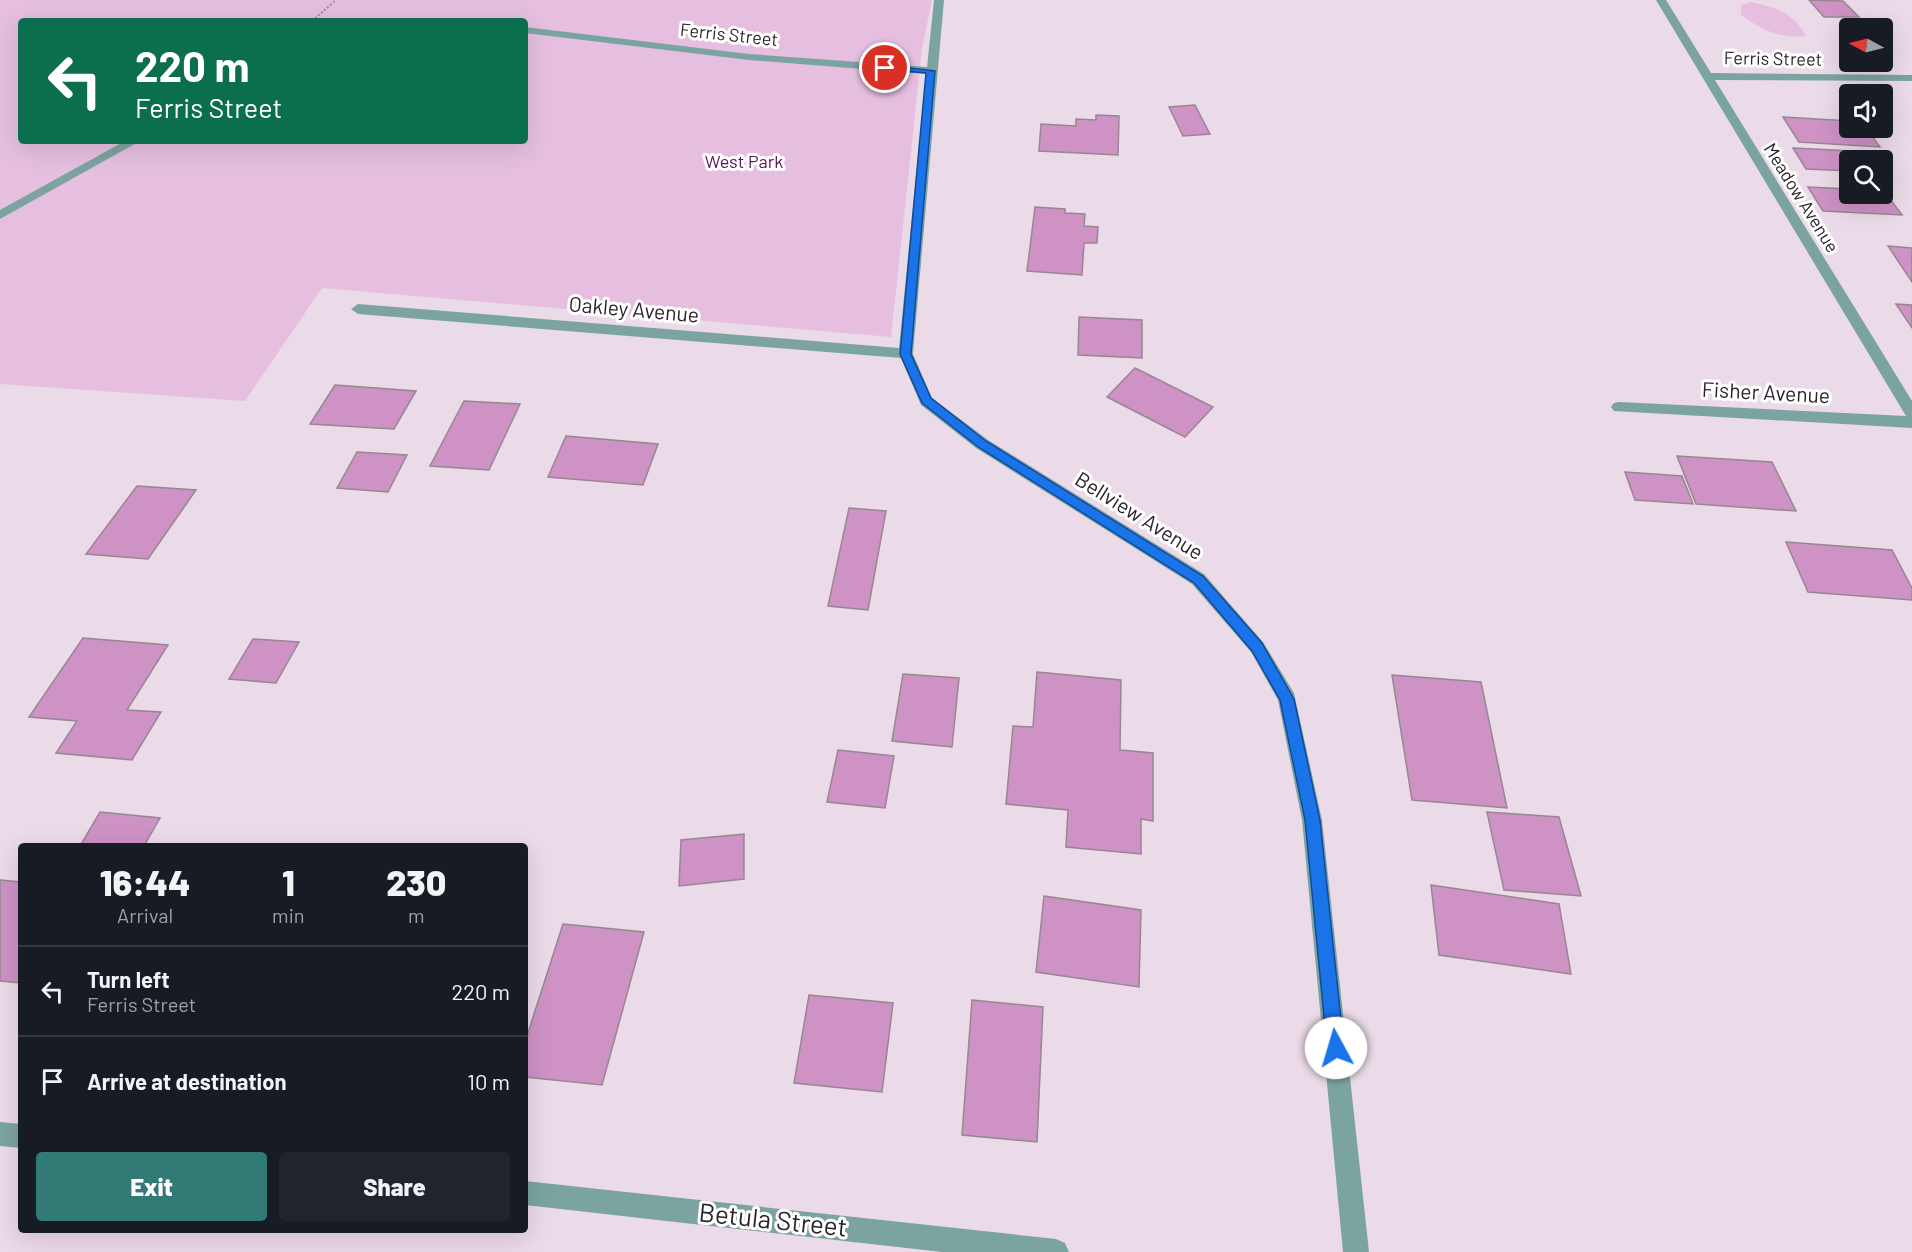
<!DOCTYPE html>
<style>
body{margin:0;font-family:Barlow,sans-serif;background:#20242c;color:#f1f3f6;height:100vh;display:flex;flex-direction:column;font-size:22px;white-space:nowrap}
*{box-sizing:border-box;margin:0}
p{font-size:20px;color:#9ea1a6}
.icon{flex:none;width:33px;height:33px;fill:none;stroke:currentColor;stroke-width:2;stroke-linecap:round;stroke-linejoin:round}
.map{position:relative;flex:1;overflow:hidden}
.side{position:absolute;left:18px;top:843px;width:510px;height:390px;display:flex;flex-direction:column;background:#171b24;border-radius:6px;box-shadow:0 6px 24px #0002}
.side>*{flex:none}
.hud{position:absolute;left:18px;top:18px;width:510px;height:126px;border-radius:6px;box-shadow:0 6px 24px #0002;background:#0b6e4f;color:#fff;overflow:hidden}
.needle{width:39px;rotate:277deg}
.tools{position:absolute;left:1839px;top:18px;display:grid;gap:12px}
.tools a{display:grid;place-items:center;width:54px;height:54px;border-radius:6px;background:#171b24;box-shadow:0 6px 24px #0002;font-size:30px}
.pin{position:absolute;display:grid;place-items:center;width:51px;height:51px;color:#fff;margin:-26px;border:3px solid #fff;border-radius:50%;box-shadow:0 2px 6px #0007}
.me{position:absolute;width:66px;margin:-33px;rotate:354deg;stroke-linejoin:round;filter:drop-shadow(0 0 4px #0008)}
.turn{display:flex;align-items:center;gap:21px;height:126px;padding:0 18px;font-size:27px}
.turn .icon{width:78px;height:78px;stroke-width:2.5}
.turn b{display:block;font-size:42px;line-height:51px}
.eta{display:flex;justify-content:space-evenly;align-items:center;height:102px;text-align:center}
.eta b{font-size:36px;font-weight:800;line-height:42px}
.cta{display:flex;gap:12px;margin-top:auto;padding:12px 18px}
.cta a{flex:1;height:69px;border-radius:6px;background:#327a75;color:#fff;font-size:24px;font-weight:800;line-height:69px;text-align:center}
.cta a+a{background:#20242c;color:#f1f3f6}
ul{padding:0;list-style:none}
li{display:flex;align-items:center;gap:18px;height:90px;padding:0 18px;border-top:2px solid #363941}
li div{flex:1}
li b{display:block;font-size:22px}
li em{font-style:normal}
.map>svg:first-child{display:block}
</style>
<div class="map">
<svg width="1912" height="1252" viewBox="0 0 1912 1252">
<rect width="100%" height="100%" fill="#ebdae8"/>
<!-- green -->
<g fill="#e6bfe0" fill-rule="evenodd">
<path d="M0 0H932L922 49 891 337 322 288 245 401 0 384ZM21 21H525V141H21Z"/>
<path d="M1751 2C1775 7 1794 13 1806 36 1779 39 1763 30 1741 15V5Z"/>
</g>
<!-- building -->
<g fill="#ce92c5" stroke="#968793" stroke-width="1.5">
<polygon points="1809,0 1843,1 1859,17 1824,17"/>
<polygon points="1195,105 1210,134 1183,136 1169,107"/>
<polygon points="1096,115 1119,116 1118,155 1039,151 1041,124 1076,126 1076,119 1096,120"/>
<polygon points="1783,117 1850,121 1850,128 1866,128 1880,147 1799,142"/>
<polygon points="1793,148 1873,152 1879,160 1850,160 1850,171 1806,169"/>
<polygon points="1808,187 1850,189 1850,194 1882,194 1884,191 1902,215 1823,211"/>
<polygon points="1035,207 1065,209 1065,213 1085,214 1084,226 1098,227 1097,243 1084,243 1082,275 1027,271"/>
<polygon points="1888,246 1912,248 1912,282"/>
<polygon points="1896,304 1912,305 1912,328"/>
<polygon points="1079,317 1142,320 1142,358 1078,355"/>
<polygon points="1135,368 1213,407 1185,437 1107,397"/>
<polygon points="335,385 416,391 394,429 310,424"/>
<polygon points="464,401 520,404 489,470 430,466"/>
<polygon points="566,436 658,444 643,485 548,477"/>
<polygon points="357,452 407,455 388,492 337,488"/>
<polygon points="1677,456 1772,462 1796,511 1696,504"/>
<polygon points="1625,472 1682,476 1693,504 1635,500"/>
<polygon points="137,486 196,490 148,559 86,554"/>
<polygon points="849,508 886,511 868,610 828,606"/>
<polygon points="1786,542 1892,550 1912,588 1912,600 1808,592"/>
<polygon points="83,638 168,645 127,710 161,712 132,760 56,753 77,721 29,717"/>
<polygon points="253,639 299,642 276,683 229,679"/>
<polygon points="1037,672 1121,680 1120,750 1153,753 1153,821 1141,819 1141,854 1066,847 1068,810 1006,804 1013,726 1033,727"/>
<polygon points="903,674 959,678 952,747 892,741"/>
<polygon points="1392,675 1481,682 1507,808 1412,800"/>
<polygon points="838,750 894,756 885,808 827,802"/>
<polygon points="100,812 160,818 144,846 80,846"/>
<polygon points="1487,812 1559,817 1581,896 1504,890"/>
<polygon points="744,834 744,879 679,886 681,840"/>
<polygon points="0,880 21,882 21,983 0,981"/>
<polygon points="1431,885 1559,904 1571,974 1439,955"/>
<polygon points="1044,896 1141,910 1139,987 1036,972"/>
<polygon points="563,924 644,932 602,1085 525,1077 525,1042"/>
<polygon points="809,995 893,1003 882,1092 794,1083"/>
<polygon points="972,1000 1043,1007 1037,1142 962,1135"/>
</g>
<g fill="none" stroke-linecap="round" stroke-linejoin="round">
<!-- path -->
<polyline stroke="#9d909b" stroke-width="2" stroke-dasharray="2 2" stroke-linecap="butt" points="312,21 336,0"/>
<!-- minor -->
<g fill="#7ba4a0" fill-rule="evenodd">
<polygon points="934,0 944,0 913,354 932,398 988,440 1204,574 1263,642 1294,693 1322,820 1369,1252 1343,1252 1302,820 1278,700 1251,652 1192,584 976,448 921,405 901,358 358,314 351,309 358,304 899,348 926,74 749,60 525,33 525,27 749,54 927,67"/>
<polygon points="1656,0 1666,0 1711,73 1912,75 1912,81 1715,80 1912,401 1912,428 1614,411 1611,407 1614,403 1619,402 1906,416"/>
<polygon points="125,141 140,141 0,219 0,210"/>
<polygon points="0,1122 21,1124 21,1148 0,1146"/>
<polygon points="525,1181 1056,1239 1065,1243 1069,1252 942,1252 525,1205"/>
</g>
</g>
<!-- route -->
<polygon fill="#1a73e8" stroke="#114b97" stroke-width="1.5" points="885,65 935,71 911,354 931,398 986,441 1203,576 1262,643 1294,699 1320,820 1344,1048 1342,1054 1336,1056 1329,1054 1327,1048 1305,820 1280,700 1252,651 1194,583 978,447 922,403 900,354 926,73 882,69"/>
<g text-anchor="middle" stroke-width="6" stroke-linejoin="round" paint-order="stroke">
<!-- far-street labels -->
<g font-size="18" fill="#2b252a" stroke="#fff">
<text transform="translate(729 35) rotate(6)" y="6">Ferris Street</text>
<text transform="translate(1773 59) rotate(1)" y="6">Ferris Street</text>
<text transform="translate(1801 198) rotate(58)" y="6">Meadow Avenue</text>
</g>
<!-- far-park labels -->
<g font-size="18" fill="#5a1354" stroke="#fff">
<text x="744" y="168">West Park</text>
</g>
<!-- street labels -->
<g font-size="21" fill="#2b252a" stroke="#fff">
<text transform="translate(634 310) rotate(5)" y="7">Oakley Avenue</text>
<text transform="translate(1766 393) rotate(3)" y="7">Fisher Avenue</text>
<text transform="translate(1139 516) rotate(32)" y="7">Bellview Avenue</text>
</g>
<!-- near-street labels -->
<g font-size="26" fill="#2b252a" stroke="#fff">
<text transform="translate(773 1220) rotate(6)" y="9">Betula Street</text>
</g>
</g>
</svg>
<div class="tools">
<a><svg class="needle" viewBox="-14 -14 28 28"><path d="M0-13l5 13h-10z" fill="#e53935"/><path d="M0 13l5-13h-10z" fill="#9ea1a6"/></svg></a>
<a><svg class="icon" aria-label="sound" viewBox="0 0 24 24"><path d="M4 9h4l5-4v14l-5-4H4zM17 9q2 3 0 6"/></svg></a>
<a><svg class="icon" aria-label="search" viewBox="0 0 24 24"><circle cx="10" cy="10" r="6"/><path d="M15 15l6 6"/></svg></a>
</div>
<div class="pin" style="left:885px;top:68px;background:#d93025"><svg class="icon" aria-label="arrive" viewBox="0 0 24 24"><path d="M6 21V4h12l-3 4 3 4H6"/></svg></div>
<svg class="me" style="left:1336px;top:1048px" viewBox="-20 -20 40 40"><circle r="19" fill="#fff"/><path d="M0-13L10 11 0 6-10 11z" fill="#1a73e8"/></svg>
<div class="hud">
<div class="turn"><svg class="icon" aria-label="left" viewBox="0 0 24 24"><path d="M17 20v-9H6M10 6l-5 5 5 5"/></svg><div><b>220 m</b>Ferris Street</div></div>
</div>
<section class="side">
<div class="eta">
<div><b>16:44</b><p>Arrival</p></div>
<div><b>1</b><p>min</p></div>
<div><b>230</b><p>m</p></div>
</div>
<ul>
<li><svg class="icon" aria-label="left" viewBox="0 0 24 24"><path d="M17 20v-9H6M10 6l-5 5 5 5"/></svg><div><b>Turn left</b><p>Ferris Street</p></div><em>220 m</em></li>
<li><svg class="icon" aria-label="arrive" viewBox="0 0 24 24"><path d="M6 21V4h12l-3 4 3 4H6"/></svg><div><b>Arrive at destination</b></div><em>10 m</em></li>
</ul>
<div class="cta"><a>Exit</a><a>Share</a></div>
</section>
</div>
